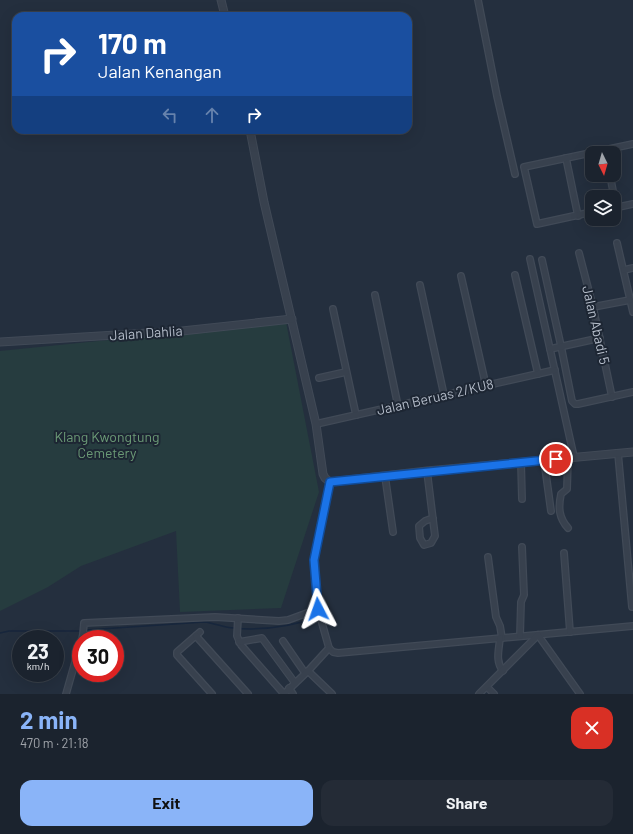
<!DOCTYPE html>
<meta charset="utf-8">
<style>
body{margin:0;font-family:Barlow,sans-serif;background:#242b36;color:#f1f3f6;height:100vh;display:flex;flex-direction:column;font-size:15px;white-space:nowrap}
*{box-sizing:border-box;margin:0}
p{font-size:13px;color:#a0a4aa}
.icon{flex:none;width:22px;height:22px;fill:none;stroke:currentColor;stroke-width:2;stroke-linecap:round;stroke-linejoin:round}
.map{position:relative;height:694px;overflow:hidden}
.details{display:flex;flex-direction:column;background:#1b232e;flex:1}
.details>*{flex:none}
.top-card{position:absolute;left:12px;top:12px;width:400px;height:122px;border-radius:12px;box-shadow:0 4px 16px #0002,0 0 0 1px #39404a;background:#1a4fa0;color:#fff;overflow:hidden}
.needle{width:26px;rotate:175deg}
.fabs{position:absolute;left:585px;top:146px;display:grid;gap:8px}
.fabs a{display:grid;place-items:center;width:36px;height:36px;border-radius:8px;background:#1b232e;box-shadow:0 4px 16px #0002,0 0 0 1px #39404a;font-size:20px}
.speed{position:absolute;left:12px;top:630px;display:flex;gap:8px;font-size:20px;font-weight:700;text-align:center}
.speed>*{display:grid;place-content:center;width:52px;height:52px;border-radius:50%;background:#1b232e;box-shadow:0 4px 16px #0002,0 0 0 1px #39404a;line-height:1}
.speed small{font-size:10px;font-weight:400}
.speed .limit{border:6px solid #d22;background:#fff;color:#111}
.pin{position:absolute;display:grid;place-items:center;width:34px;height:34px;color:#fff;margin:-17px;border:2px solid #fff;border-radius:50%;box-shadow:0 1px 4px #0007}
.me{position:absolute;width:44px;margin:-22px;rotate:356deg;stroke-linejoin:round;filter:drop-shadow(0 0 3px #0008)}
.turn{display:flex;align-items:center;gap:14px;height:84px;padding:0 20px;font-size:18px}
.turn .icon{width:52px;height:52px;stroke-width:2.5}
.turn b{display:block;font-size:28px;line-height:34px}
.lanes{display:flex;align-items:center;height:38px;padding:0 20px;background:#0003;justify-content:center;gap:20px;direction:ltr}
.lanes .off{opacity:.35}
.round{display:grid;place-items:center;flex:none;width:42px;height:42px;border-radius:12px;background:#242b36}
.head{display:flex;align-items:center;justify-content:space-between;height:68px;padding:0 20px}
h1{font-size:24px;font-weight:700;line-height:30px;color:#8ab4f8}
.action{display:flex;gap:8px;margin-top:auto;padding:8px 20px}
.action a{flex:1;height:46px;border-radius:12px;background:#8ab4f8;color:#111;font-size:16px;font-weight:700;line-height:46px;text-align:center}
.action a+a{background:#242b36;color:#f1f3f6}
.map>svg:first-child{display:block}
</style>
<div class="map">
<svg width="633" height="694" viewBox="0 0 633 694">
<rect width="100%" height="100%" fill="#242f3e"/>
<!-- green -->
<polygon fill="#263c3f" points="286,322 319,492 281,608 180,612 176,531 81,566 48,587 0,611 0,351"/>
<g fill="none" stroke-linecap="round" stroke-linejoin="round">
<!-- stream -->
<g stroke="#17263c" stroke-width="1.5">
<path d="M86 630 204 622C215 623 224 628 234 628 263 631 292 626 319 617"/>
<polyline points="0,633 9,631 82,631"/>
</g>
<defs>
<g id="minor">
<polyline points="478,0 497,96 515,174"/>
<polyline points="566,158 578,216"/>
<polyline points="610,175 616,207"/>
<polyline points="614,208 633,204"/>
<polyline points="592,212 537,224 524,167 633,144"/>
<polyline points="617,243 633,312"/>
<polyline points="579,253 593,307 612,397"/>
<polyline points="530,259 574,457"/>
<polyline points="542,260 561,346 572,401 575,404 578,404 633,392"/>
<polyline points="624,270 633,268"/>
<polyline points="515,275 538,374"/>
<polyline points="461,276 486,386"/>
<polyline points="420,285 444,395"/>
<polyline points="375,295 398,406"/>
<polyline points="593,307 630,300"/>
<polyline points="333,309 356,415"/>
<polyline points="550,349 600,338"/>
<polyline points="319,378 346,372"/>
<polyline points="316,424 555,370"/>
<polyline points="618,453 632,607"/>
<polyline points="544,460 551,511"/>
<polyline points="521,462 522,499"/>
<polyline points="427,471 435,536 431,543 424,545 420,538 419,526 425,521 433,518"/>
<polyline points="385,476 393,532"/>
<polyline points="330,482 314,560 318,609 329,648 333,652 338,653 633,626"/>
<path d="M568 528C559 518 558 508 561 494L567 489 568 458"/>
<polyline points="564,553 570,632"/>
<polyline points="488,557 496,617 500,626 502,638"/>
<polyline points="238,618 237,636 241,645 284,694"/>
<polyline points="200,632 177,652 177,655 212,694"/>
<polyline points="196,636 248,694"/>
<polyline points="520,636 521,602 524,595 522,547"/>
<path d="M500 638C499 650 495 661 503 671"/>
<polyline points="82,639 83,634 84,623 215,617 279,621 288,620 318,609"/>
<polyline points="283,641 305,673"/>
<polyline points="239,642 262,638 295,683"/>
<polyline points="308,671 332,694"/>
<polyline points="487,687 494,694"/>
<polyline points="289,688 293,694"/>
<polyline points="66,694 81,641"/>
<polyline points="284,694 308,671 329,648"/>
<polyline points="479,694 538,635 580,694"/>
</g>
<g id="tertiary">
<polyline points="221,0 225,16"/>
<polyline points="250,130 264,202 316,424 323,474 325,478 330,482 427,471 633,452"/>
<polyline points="0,342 182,331 292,319"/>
</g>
</defs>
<!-- minor casing -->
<use href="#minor" stroke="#414a57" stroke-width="8"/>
<!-- tertiary casing -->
<use href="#tertiary" stroke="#414a57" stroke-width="9"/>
<!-- minor -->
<use href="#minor" stroke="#38414e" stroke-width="5.5"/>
<!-- tertiary -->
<use href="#tertiary" stroke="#38414e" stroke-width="7"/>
</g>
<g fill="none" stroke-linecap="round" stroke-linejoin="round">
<defs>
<polyline id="route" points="318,609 314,560 330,482 556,459"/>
</defs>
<!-- route casing -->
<use href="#route" stroke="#114b97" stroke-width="10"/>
<!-- route -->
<use href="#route" stroke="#1a73e8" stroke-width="7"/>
</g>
<g text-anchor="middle" stroke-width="4" stroke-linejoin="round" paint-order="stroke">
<!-- street labels -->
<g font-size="14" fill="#b4bcc9" stroke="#1d2633">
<text transform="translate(596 325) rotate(77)" y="5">Jalan Abadi 5</text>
<text transform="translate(146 333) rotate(-4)" y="5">Jalan Dahlia</text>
<text transform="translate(435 397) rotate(-13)" y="5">Jalan Beruas 2/KU8</text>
</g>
<!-- park labels -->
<g font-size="14" fill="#6b9a76" stroke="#1d2633">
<text x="107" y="442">Klang Kwongtung<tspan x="107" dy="16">Cemetery</tspan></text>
</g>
</g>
</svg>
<div class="fabs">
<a><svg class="needle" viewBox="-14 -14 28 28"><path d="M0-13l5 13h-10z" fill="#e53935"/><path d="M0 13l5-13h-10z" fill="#a0a4aa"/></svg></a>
<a><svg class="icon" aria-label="layers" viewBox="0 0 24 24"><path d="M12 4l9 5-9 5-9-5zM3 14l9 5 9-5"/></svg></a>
</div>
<div class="speed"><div>23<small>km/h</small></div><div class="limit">30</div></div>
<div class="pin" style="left:556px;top:459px;background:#d93025"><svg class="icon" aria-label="arrive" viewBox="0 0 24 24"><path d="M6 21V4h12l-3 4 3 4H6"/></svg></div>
<svg class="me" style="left:318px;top:609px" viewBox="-20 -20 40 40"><path d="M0-17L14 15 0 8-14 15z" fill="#1a73e8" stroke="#fff" stroke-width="4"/></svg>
<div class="top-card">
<div class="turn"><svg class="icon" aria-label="right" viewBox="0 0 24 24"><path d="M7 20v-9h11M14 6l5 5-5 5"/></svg><div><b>170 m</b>Jalan Kenangan</div></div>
<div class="lanes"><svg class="icon off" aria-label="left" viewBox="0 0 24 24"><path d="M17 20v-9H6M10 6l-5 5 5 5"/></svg><svg class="icon off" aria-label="ahead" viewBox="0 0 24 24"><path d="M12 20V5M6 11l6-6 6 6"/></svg><svg class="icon" aria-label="right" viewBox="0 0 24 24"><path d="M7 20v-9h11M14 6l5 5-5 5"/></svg></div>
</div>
</div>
<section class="details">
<div class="head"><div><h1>2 min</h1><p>470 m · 21:18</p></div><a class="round" style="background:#d93025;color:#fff"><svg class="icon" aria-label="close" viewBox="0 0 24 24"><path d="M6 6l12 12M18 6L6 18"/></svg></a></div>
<div class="action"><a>Exit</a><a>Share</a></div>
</section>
